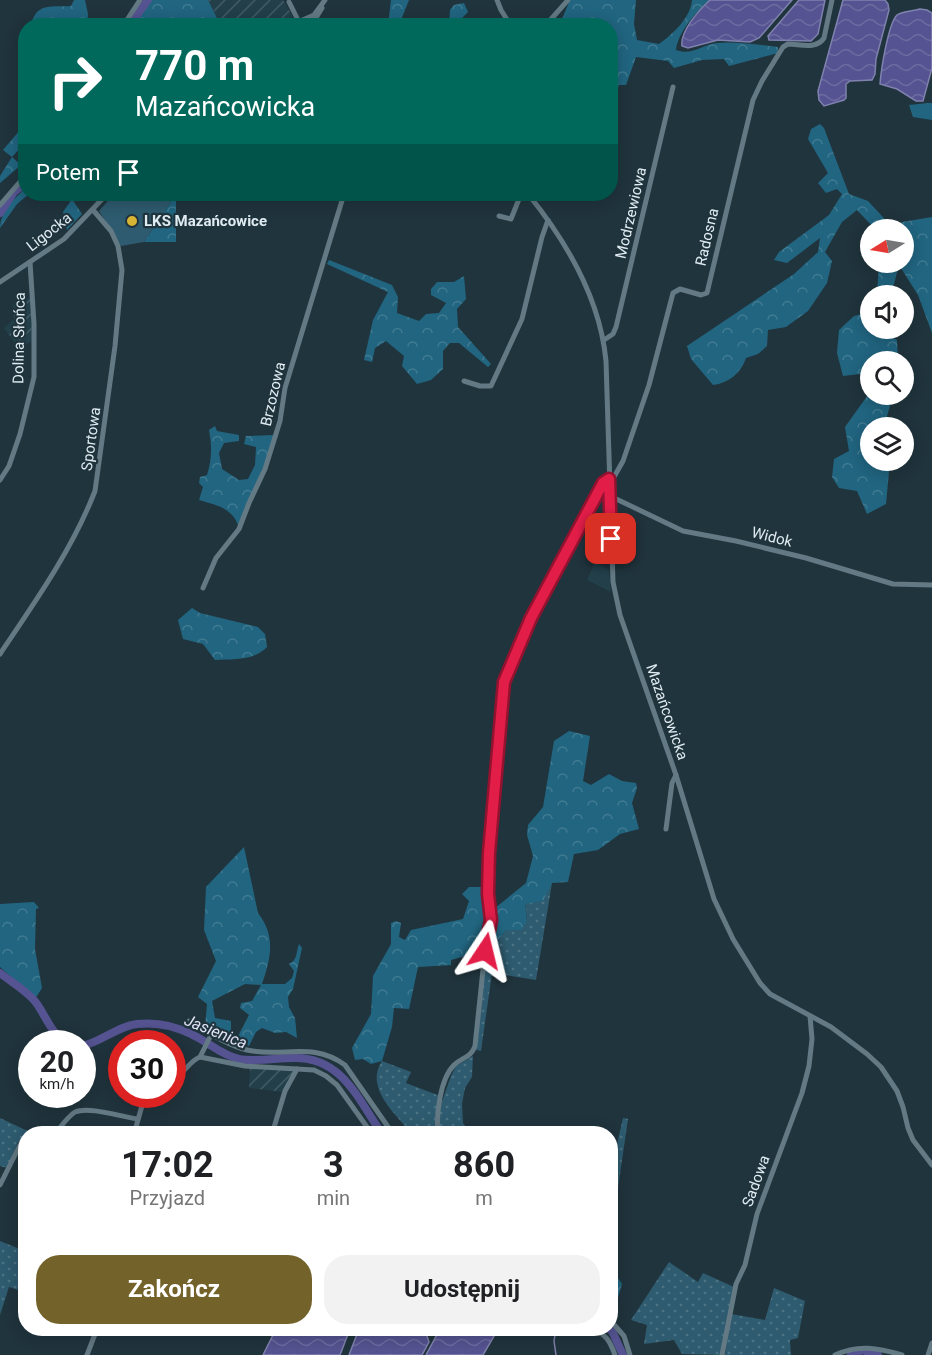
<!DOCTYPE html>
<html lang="pl">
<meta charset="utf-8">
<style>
body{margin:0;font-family:Roboto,sans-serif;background:#f2f2f2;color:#202124;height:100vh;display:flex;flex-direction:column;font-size:22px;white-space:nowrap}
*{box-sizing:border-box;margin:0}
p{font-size:20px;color:#757577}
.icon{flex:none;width:33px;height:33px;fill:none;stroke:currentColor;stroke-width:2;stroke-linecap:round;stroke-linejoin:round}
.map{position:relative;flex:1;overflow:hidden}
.details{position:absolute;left:18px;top:1126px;width:600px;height:210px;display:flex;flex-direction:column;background:#fff;border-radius:24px;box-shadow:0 3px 15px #0003}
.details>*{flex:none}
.guide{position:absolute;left:18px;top:18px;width:600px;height:183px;border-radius:24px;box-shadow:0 3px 15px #0003;background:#00695c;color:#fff;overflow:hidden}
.needle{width:39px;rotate:259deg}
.controls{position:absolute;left:860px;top:219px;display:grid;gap:12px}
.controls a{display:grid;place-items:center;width:54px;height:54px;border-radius:50%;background:#fff;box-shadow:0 3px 15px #0003;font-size:30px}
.speed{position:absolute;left:18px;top:1030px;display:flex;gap:12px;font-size:30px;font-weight:700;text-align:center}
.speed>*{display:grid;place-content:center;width:78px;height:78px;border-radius:50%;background:#fff;box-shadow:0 3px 15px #0003;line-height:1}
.speed small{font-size:15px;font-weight:400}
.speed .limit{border:9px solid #d22;background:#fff;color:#111}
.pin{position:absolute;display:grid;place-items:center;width:51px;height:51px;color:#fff;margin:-26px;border-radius:12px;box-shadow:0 3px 9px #0006}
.me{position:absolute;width:66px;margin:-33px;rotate:10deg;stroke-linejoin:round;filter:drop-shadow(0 0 4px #0008)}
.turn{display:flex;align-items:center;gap:21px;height:126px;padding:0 18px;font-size:27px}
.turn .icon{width:78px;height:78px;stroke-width:2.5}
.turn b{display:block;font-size:42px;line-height:51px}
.then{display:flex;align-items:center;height:57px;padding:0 18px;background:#0003;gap:12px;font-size:22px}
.eta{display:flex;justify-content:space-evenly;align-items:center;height:102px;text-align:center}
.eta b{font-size:36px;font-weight:700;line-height:42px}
.primary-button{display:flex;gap:12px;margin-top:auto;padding:12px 18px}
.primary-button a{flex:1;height:69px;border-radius:24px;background:#73632b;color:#fff;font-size:24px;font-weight:700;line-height:69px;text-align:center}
.primary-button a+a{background:#f2f2f2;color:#202124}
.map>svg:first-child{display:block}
</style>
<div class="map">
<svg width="932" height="1355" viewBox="0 0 932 1355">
<defs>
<pattern id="industrial-furrows" width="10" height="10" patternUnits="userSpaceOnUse" patternTransform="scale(1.5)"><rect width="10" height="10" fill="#223f4a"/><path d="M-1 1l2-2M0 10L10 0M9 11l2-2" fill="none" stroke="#425b65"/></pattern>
<pattern id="grass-dots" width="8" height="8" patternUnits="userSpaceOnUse" patternTransform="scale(1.5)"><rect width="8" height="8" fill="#2e5b6f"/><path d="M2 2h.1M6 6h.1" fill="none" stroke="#4c7384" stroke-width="1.8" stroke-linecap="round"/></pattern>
<pattern id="forest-crowns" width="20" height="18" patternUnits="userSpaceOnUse" patternTransform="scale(1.5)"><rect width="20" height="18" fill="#216580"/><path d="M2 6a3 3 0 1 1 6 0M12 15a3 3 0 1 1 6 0" fill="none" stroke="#417b92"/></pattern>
<pattern id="water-waves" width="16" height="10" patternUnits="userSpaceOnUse" patternTransform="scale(1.5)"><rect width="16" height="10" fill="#555391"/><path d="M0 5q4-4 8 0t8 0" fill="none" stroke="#6d6ca1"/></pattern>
</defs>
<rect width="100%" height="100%" fill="#20343d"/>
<!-- built -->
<polygon fill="#223f4a" points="595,562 609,570 611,592 587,580"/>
<!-- industrial -->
<g fill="url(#industrial-furrows)">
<polygon points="208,0 283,0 292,15 293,23 291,26 221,25"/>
<polygon points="31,297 32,340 20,350 4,328 14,319 13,305"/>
<polygon points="250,1067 292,1070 293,1074 283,1092 249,1088"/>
</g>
<!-- grass -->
<g fill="url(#grass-dots)">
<polygon points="552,883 536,980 492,973 481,1051 476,1050 488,942 499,939 506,930 527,921 525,904"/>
<polygon points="473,1056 472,1077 465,1088 462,1104 463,1123 470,1134 451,1134 440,1128 439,1110 451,1076 456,1066"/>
<path d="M382 1061 411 1072 406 1083 440 1096 437 1134H412C396 1114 364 1088 382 1061Z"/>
<polygon points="0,1118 34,1134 26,1134 18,1142 7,1168 0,1166"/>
<polygon points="623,1118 628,1119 611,1237 611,1170"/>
<polygon points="0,1241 25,1251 25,1259 20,1271 25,1273 26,1304 18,1301 21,1291 9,1287 0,1315"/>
<polygon points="669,1262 698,1282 703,1273 734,1287 720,1355 682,1354 674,1340 644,1344 647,1325 631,1320"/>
<polygon points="774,1288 805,1301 798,1338 790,1340 791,1355 725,1355 731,1314 765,1320"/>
</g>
<!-- forest -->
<g fill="url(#forest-crowns)">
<path d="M74 0H85L88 14 87 25H31C36 2 52 7 71 6Z"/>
<polygon points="151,0 208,0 219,22 214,26 133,25"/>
<polygon points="391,0 409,0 399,25 385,25 389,17"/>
<path d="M570 0H636L634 24 637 40 659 44C673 34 691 17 692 0H710C696 12 678 32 676 50 692 56 701 45 717 43 736 41 759 45 778 47V53L729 66 724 59 702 60 674 68 668 61 636 57 626 85H619L614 96H611L610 26H559Z"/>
<polygon points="464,3 468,12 461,19 460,25 449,25 450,10 454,5"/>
<polygon points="928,103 932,103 932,120 913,117 909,105"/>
<polygon points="25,112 25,143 12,157 21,165 0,183 0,176 12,157 3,150 20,130"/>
<path d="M820 124 824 128 849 194 868 201 894 229H875L857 210 842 222 825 252 832 261 827 283 808 311 786 327 768 330 767 346 758 354 746 358C741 373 729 383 713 385L691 359 687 346 794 274 818 252 820 238 787 263 774 260 779 252 829 215 842 194 837 189 826 193 818 183 828 173 808 139 811 129Z"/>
<path d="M25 189 26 194H29L17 204 0 228C0 213 14 198 25 189Z"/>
<polygon points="176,194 176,242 144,242"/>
<polygon points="72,199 82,214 67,230 63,212"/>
<polygon points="932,217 932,333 918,295 899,265 891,295 877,295 879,263 903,262 903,230 894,229 902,222"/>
<polygon points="329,260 392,285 398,297 397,313 419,321 426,314 439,313 446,303 431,295 431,289 437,282 454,282 464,276 466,299 457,309 458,327 491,364 488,367 459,343 450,343 443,351 443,369 431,380 417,384 402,366 404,356 386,341 375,348 372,362 364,360 373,320 388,292 327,264"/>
<polygon points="870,312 870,328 884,329 883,332 897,340 898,361 870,362 870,387 868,373 843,376 837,353 839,330 854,316"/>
<polygon points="870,392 870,394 893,395 884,427 870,428 870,460 890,461 886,504 867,514 857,491 839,488 832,477 834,459 849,451 845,427"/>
<path d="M215 426 217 431 239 435V441L224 443 219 453 222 469 239 480 248 479 255 465 256 447 244 444 246 436 275 435 263 468 238 525C232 508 216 505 199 500L203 487 199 483 200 477 207 475C212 460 212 445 209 430Z"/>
<path d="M192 608 200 613 258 627 265 634 267 647C254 661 233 659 215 660L203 644 183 639 178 620Z"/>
<polygon points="569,731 590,736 583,781 591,785 609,774 622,781 636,783 637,788 632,803 639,829 620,834 598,850 574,854 568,882 552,883 543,901 525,904 527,921 521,930 506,930 499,939 485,943 484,951 451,960 451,965 418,967 409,1009 394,1008 392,1027 382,1061 371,1064 363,1059 355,1060 352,1048 371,1014 373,976 391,944 391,923 396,921 401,923 399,937 405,940 411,930 463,919 469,901 462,894 469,887 481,887 487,894 489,913 526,883 533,856 527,835 528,825 543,807 554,741"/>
<path d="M244 847 258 913C276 936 271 958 262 984H285L292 978 294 971 289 964C298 960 296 951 299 944L302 948 293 989 288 997 289 1007 295 1018 297 1038 286 1032 275 1033 262 1028 256 1032 249 1046 236 1040 249 1015 240 1008 241 1003 252 1001 261 985 245 984 212 1001 215 1018 231 1021V1043L205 1027 207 1004 198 997 216 961 204 930 206 887Z"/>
<polygon points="34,902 39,908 36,909 35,949 42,988 35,999 0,967 0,904"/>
<polygon points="614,1272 622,1284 616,1305 616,1323 611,1319 611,1273"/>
</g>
<!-- pitch -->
<polygon fill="#2e5b6f" points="114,194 176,194 144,242 121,246 99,211"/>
<!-- water -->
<g fill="url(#water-waves)" stroke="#7f81ae" stroke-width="1.5">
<path d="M710 0H792L759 38 750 42 718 40 688 48 682 46C680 31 699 10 710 0Z"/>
<polygon points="799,0 825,0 818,34 811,41 769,40 768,36"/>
<polygon points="843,0 885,0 888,4 889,10 876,59 875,74 872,80 850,81 846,84 846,98 844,100 824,106 819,100 818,91"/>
<path d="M920 9 927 10 932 13V68L923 101H916L897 89 880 84C881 71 888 24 897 15 902 11 914 11 920 9Z"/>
<polygon points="276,1329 350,1329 340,1355 263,1355"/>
<polygon points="359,1329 437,1329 426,1333 429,1342 422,1355 349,1355"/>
<polygon points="440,1329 496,1329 497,1331 483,1355 426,1355"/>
</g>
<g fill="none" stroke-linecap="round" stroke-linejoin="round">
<!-- stream -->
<polyline stroke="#7f81ae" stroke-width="1.5" points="556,1355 554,1341 556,1329"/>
<!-- river -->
<g stroke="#555391" stroke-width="8">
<polyline points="129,26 148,0"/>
<polyline points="0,213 14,192 26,183"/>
<path d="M0 973C11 982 29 992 37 1004 48 1020 52 1036 70 1044"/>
<path d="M82 1046C101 1042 118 1026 137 1024 155 1022 175 1026 191 1034 207 1041 221 1055 239 1059 256 1062 277 1058 294 1058 342 1057 358 1099 382 1134"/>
<polyline points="609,1329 612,1331 623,1355"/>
<polyline points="851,1355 862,1350 878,1355"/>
</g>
<!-- minor -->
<g stroke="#637984" stroke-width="5">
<polyline points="497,0 501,10 511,26"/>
<polyline points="289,2 297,18 297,26"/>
<polyline points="298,22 314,15 325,0"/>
<polyline points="123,26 140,0"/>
<polyline points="311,26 322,8"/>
<polyline points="545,26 568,0"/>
<path d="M528 194C567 242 600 298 606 361L613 582 620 615 676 775 714 899 733 939 760 983 770 994 831 1027 867 1054 881 1067 897 1091 903 1107 908 1128 913 1140 932 1165"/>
<polyline points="0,205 26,175"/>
<polyline points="499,216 511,219 521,194"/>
<polyline points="0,282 64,239 107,194"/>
<polyline points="604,340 613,334 616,327 673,87"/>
<polyline points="464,381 480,386 491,386 522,319 542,237 548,220"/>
<polyline points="0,480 9,466 20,434 34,377 34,324 30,262"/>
<polyline points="610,496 683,531 736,541 806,558 893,584 932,585"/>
<polyline points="203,588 216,558 239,529 249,503 265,469 280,421 285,388 344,194"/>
<path d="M0 654C35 602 72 550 95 491L115 346 122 270 118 246 111 231 93 210"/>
<polyline points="666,829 672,783 676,775"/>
<path d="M189 1021C207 1031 226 1045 247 1050 283 1058 312 1041 345 1065L393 1134"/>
<polyline points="200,1057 212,1033"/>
<path d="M172 1079C185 1074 189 1061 200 1057L245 1066 314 1070 326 1076 337 1085 372 1134"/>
<path d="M55 1134C61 1127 67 1117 75 1112 89 1106 122 1117 138 1119"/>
<polyline points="134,1134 145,1095"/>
<polyline points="272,1134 285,1091 297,1069"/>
<path d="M438 1134C436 1115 440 1079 454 1065 462 1057 471 1058 475 1046L485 951 491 920 488 894 489 853 504 682 531 618 570 545 603 483 614 477 623 461 649 385 673 293 680 289 701 295 707 293 753 100 762 81 783 47 788 44C800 44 816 50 824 38L832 0"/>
<polyline points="0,1185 22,1141 26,1139"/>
<polyline points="610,1320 624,1336 630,1355"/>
<path d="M592 1329C606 1334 610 1341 615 1355"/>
<polyline points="87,1355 97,1329"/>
<polyline points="722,1355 736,1284 745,1265 757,1214 802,1093 809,1066 812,1039 810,1016"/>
<path d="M835 1355C859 1344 878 1348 902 1355"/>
<polyline points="928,1355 932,1343"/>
</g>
</g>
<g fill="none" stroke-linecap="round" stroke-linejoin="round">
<defs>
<polyline id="route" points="485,951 491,920 488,894 489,853 504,682 531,618 603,483 609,479 611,539"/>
</defs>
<!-- route casing -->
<use href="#route" stroke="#92132f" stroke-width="15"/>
<!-- route -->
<use href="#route" stroke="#e11d48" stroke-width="10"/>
</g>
<!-- markers -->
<circle fill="#d8b434" stroke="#20343d" stroke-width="2" cx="132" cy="221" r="6"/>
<g text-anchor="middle" stroke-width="4.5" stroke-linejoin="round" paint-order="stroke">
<!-- street labels -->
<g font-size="15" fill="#e0ecf2" stroke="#20343d">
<text transform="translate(631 213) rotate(-77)" y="5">Modrzewiowa</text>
<text transform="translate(49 232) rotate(-38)" y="5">Ligocka</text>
<text transform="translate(707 237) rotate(-77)" y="5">Radosna</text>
<text transform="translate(19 338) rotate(-89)" y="5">Dolina Słońca</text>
<text transform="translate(273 394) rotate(-77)" y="5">Brzozowa</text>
<text transform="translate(91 439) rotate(-82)" y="5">Sportowa</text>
<text transform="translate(772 537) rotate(14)" y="5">Widok</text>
<text transform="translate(667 712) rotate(71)" y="5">Mazańcowicka</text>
<text transform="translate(756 1181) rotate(-70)" y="5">Sadowa</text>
</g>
<!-- poi labels -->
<g font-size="15" font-weight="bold" fill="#e0ecf2" stroke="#20343d" text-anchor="start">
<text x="144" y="226">LKS Mazańcowice</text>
</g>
<!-- water labels -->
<g font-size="16" font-style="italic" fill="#e1e2f5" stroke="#20343d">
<text transform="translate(216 1031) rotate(22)" y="6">Jasienica</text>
</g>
</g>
</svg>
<div class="controls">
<a><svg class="needle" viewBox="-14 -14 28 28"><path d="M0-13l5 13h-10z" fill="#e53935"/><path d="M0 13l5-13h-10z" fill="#757577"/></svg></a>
<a><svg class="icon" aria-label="sound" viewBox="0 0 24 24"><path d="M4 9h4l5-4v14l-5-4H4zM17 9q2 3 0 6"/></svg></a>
<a><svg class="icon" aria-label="search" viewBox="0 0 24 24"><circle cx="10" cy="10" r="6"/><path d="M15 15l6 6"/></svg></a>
<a><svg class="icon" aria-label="layers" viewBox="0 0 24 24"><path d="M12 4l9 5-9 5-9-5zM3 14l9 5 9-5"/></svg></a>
</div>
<div class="speed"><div>20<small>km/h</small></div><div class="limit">30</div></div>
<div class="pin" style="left:611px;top:539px;background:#d93025"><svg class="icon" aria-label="arrive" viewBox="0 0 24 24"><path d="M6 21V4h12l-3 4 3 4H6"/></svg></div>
<svg class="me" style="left:485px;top:951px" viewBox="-20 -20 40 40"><path d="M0-17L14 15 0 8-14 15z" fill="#e11d48" stroke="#fff" stroke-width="4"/></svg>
<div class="guide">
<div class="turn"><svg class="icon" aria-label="right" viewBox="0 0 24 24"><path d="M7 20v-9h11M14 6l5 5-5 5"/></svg><div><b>770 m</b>Mazańcowicka</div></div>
<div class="then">Potem<svg class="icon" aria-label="arrive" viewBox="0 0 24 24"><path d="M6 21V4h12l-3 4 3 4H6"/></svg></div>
</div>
<section class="details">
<div class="eta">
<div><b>17:02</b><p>Przyjazd</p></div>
<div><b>3</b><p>min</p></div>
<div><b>860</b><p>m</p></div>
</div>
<div class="primary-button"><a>Zakończ</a><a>Udostępnij</a></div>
</section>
</div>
